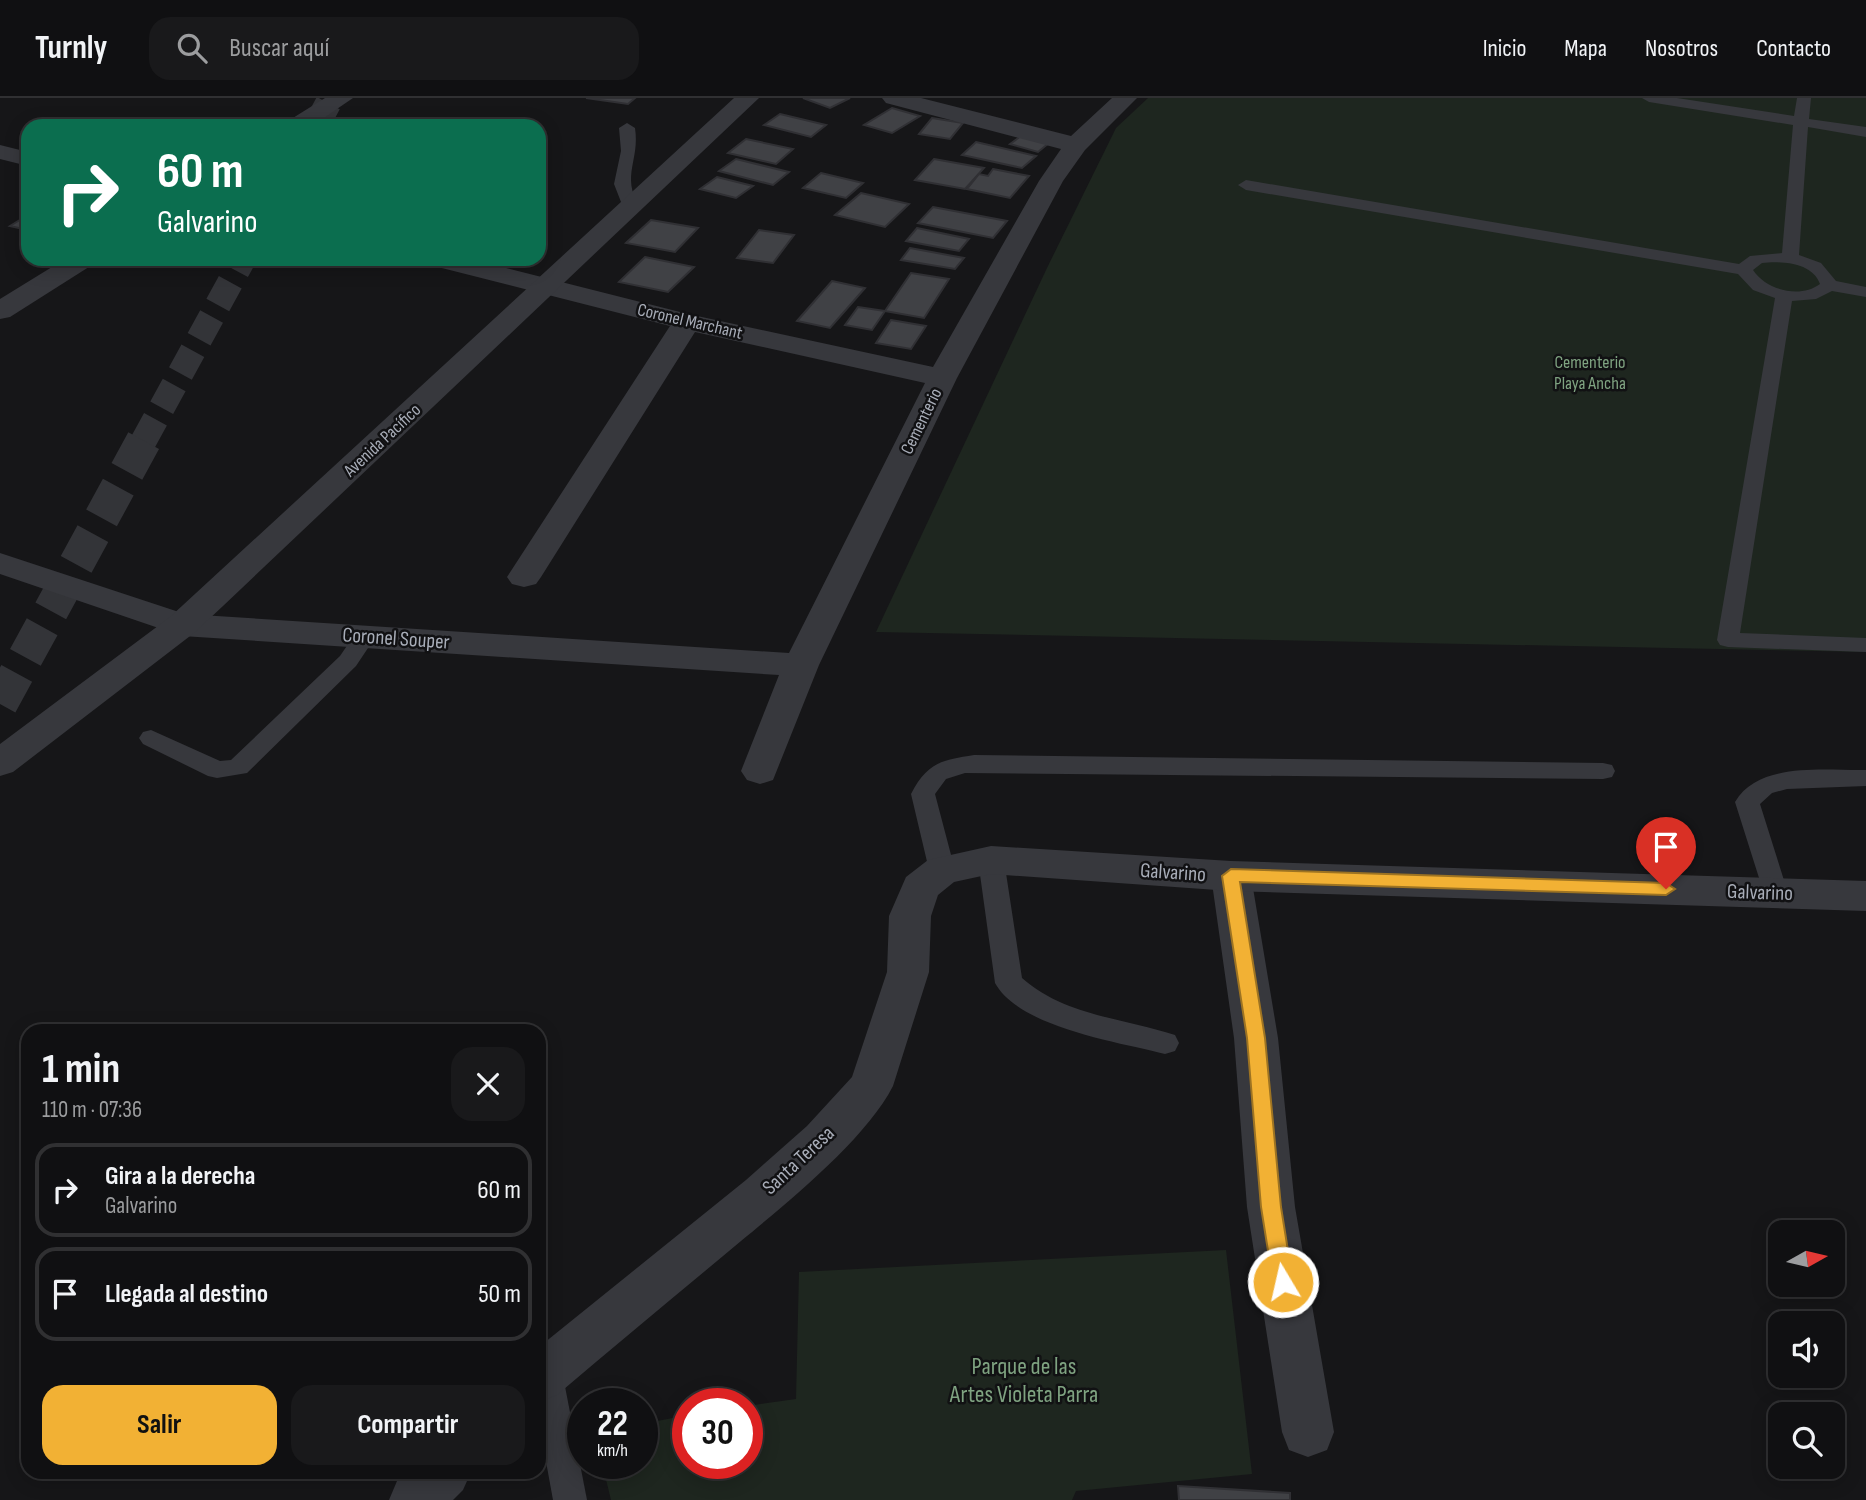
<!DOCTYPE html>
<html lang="es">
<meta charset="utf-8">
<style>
body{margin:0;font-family:"Sofia Sans Condensed",sans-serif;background:#19191b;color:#f1f3f6;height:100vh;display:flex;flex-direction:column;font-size:26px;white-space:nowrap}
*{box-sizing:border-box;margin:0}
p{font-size:23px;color:#9c9d9f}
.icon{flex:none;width:38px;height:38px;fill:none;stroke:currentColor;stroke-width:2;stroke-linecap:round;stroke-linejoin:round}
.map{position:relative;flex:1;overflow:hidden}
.drawer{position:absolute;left:21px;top:926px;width:525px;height:455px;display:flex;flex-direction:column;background:#101012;border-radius:21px;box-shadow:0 4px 18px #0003,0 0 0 2px #303032}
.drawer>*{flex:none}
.guide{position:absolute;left:21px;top:21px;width:525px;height:147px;border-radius:21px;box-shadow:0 4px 18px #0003,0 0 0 2px #303032;background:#0b6e4f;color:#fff;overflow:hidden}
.needle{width:46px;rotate:82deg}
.tools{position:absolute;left:1768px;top:1122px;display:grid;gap:14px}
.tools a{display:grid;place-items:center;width:77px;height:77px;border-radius:14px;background:#101012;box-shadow:0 4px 18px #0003,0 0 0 2px #303032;font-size:35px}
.speed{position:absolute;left:567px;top:1290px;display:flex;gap:14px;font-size:35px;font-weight:700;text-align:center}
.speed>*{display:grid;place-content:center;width:91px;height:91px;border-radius:50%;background:#101012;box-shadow:0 4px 18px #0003,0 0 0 2px #303032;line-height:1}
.speed small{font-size:18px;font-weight:400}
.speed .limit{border:10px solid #d22;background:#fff;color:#111}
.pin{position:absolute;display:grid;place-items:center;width:60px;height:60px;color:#fff;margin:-72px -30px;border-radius:50% 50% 50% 0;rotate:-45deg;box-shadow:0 0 7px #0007}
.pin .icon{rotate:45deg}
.me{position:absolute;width:77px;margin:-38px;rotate:351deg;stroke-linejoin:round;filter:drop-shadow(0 0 5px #0008)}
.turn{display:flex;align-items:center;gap:24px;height:147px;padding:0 21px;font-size:32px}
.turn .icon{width:91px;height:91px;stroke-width:2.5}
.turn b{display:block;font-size:49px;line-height:60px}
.round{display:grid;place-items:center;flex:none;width:74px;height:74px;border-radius:21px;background:#19191b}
.head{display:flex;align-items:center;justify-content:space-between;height:119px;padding:0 21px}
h1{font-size:42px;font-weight:700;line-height:52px}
.button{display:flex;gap:14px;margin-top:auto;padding:14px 21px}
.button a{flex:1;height:80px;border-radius:21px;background:#f2b134;color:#111;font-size:28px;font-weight:700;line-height:80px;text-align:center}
.button a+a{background:#19191b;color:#f1f3f6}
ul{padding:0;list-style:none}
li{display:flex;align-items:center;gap:21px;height:94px;margin:0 14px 10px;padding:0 7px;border:4px solid #303032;border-radius:21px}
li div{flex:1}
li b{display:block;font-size:26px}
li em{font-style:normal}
header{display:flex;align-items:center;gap:42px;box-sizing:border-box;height:98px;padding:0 35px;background:#101012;border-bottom:2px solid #303032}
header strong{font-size:33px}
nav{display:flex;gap:38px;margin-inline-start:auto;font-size:24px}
.search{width:490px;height:63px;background:#19191b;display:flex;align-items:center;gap:18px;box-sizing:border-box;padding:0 24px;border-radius:21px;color:#9c9d9f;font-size:26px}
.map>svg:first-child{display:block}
</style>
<header>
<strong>Turnly</strong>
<div class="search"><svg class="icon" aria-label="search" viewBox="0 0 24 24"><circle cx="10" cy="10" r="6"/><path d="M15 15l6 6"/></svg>Buscar aquí</div>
<nav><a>Inicio</a><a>Mapa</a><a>Nosotros</a><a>Contacto</a></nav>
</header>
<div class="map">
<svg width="1866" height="1402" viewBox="0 0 1866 1402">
<rect width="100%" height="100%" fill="#161618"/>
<!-- green -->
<g fill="#1e261f">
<polygon points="1148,0 1866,0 1866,554 876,534 1047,170 1116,30"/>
<polygon points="1226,1152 1252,1376 1076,1393 1072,1402 611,1402 602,1365 642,1365 642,1326 688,1317 688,1365 747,1365 747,1308 796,1301 799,1174"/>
</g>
<!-- building -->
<g fill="#404145" stroke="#303034" stroke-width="2">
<polygon points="586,0 635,0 628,6"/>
<polygon points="803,0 850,0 830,10"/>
<polygon points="892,10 920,18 892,35 864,27"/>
<polygon points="780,16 826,27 811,39 764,27"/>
<polygon points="932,20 963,25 950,41 919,36"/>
<polygon points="1021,38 1049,45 1038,54 1010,46"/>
<polygon points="746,41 793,51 776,66 728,55"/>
<polygon points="976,44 1036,58 1022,70 962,57"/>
<polygon points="736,61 789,74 773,87 719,73"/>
<polygon points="934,61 984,70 965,91 915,82"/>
<polygon points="993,71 1029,78 1010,100 967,91 979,76 988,78"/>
<polygon points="821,75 863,85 846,100 803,90"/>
<polygon points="717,79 753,88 736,100 700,91"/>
<polygon points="861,95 909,106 885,129 835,117"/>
<polygon points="933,109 1007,123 993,140 918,125"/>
<polygon points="28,117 28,132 10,128"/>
<polygon points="651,122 698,130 675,154 626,145"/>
<polygon points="917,130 969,141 959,153 906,143"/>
<polygon points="759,132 794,137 773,165 737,160"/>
<polygon points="910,150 964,160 955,171 901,162"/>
<polygon points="645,159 694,169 668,194 619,184"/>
<polygon points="911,175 949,181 924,220 885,213"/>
<polygon points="832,183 865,190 830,230 797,223"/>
<polygon points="858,209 885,213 872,232 845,227"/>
<polygon points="891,222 926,228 911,251 876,245"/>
<polygon points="1178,1388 1290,1395 1290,1402 1179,1402"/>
</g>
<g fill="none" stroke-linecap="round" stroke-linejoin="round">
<!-- trunk-tunnel-far1 -->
<g stroke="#333438" stroke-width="26" stroke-dasharray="26 13" stroke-linecap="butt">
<polyline points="316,28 331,0"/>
<polyline points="143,344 243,161"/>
</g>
<!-- trunk-tunnel -->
<polyline stroke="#333438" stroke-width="35" stroke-dasharray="35 18" stroke-linecap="butt" points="0,606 144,342"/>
<!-- service -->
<g fill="#37383d" fill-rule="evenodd">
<path d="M1642 0H1677L1794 18 1797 0H1811L1809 21 1866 29V39L1808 29 1799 157 1821 165 1836 183 1866 189V199L1832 193 1816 201 1792 203 1740 535 1866 540V554L1728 549 1720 547 1717 542 1775 200 1753 192 1738 176 1246 92 1238 87 1246 82 1739 166 1750 158 1782 155 1793 27 1649 4ZM1762 165C1781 163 1812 164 1820 186 1800 201 1766 192 1753 172Z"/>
<path d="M627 25 635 30C640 63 621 76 639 109L631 114 623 109 614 86 621 53 619 30Z"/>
<polygon points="365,531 373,533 376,538 356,568 247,675 217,680 208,678 143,646 139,640 143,634 151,632 220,663 231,662 340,558 357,533"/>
<path d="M974 657 1603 665 1612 667 1615 673 1612 679 1603 681 965 675 946 681 935 696 955 772 951 779 942 781 933 779 929 772 911 696C927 665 941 662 974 657Z"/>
<path d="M1866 672V688L1787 691 1772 695 1760 706 1788 795 1784 802 1775 804 1766 802 1735 704C1759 663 1825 673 1866 672Z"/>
<path d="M991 753 1000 756 1004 762 1022 880C1065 918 1123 920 1175 937L1179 945 1175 953 1165 956C1119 944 1020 930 995 885L978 762 982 756Z"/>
<polygon points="546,1258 558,1262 562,1273 587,1402 553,1402 539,1325 539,1261"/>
</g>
<!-- minor -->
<g fill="#37383d" fill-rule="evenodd">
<polygon points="325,0 353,0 312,28 284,28 288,23"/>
<polygon points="882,0 921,0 1071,38 1112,0 1137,0 1085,52 1063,83 957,280 819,567 773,682 760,686 747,682 741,673 779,577 182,538 0,476 0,455 185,516 789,555 925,285 695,234 541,479 536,486 524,489 512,486 507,479 670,228 430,167 426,161 471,161 688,216 933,269 1039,83 1061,51 886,5"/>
<polygon points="0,47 28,54 28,68 0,61"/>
<polygon points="65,161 96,161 92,167 10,219 0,221 0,201"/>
<polygon points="1231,763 1245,768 1251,778 1278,940 1295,1109 1334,1334 1327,1352 1308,1359 1289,1352 1282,1334 1247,1109 1234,940 1211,778 1217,768"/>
</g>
<!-- tertiary -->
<g fill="#37383d" fill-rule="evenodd">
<polygon points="734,0 759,0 223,508 194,535 13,674 0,678 0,646 170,519"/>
<path d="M991 748 1231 763 1866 783V813L1231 793 991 776 954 784 938 797 931 818 929 874 893 988C866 1041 788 1104 741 1143 680 1194 618 1245 557 1297L539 1304V1249L746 1082 807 1028 852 979 887 874 889 818 906 779 928 762Z"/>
<polygon points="407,1374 471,1374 463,1392 453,1402 389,1402 397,1383"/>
</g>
</g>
<!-- route -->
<polygon fill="#f2b134" stroke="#9d7322" stroke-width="2" points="1231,771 1666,785 1675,791 1666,797 1240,784 1265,940 1281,1109 1293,1184 1290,1191 1283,1193 1276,1191 1273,1184 1261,1109 1247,940 1222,778"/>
<g text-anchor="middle" stroke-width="5" stroke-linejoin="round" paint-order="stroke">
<!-- far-street labels -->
<g font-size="18" fill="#a8adb8" stroke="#111113">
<text transform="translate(690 223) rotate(13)" y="6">Coronel Marchant</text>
<text transform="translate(921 323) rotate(-64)" y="6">Cementerio</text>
<text transform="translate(382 342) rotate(-43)" y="6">Avenida Pacífico</text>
</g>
<!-- far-park labels -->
<g font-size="18" fill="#7fa381" stroke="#111113">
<text x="1590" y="270">Cementerio<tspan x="1590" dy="21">Playa Ancha</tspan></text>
</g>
<!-- street labels -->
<g font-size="21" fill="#a8adb8" stroke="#111113">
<text transform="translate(396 540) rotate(4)" y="7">Coronel Souper</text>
<text transform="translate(1173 774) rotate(4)" y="7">Galvarino</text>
<text transform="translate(1760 794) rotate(2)" y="7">Galvarino</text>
<text transform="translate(798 1062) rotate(-43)" y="7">Santa Teresa</text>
</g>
<!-- near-park labels -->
<g font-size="24" fill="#7fa381" stroke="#111113">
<text x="1024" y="1276">Parque de las<tspan x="1024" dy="28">Artes Violeta Parra</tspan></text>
</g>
</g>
</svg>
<div class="tools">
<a><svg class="needle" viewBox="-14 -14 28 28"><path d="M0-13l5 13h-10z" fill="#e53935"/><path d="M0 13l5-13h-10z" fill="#9c9d9f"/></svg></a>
<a><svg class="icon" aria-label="sound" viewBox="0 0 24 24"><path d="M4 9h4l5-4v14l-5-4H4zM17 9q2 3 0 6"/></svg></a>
<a><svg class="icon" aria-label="search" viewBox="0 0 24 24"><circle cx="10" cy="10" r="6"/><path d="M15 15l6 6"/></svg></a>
</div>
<div class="speed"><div>22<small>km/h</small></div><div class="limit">30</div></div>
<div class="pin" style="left:1666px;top:791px;background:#d93025"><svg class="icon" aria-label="arrive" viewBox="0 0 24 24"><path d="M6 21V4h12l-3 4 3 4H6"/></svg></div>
<svg class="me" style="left:1283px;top:1184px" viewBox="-20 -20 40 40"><circle r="17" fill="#f2b134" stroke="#fff" stroke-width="3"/><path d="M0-11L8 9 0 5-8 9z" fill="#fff"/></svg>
<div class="guide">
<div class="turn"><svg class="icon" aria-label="right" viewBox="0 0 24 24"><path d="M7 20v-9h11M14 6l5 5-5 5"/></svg><div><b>60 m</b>Galvarino</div></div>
</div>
<section class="drawer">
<div class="head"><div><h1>1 min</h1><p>110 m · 07:36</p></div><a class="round"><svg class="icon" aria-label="close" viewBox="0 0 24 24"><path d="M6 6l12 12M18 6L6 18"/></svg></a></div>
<ul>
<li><svg class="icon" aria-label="right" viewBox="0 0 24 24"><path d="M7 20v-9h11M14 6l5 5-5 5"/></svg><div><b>Gira a la derecha</b><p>Galvarino</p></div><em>60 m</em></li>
<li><svg class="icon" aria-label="arrive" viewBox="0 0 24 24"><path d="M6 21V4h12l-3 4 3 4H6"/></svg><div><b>Llegada al destino</b></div><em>50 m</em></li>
</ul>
<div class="button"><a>Salir</a><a>Compartir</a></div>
</section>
</div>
